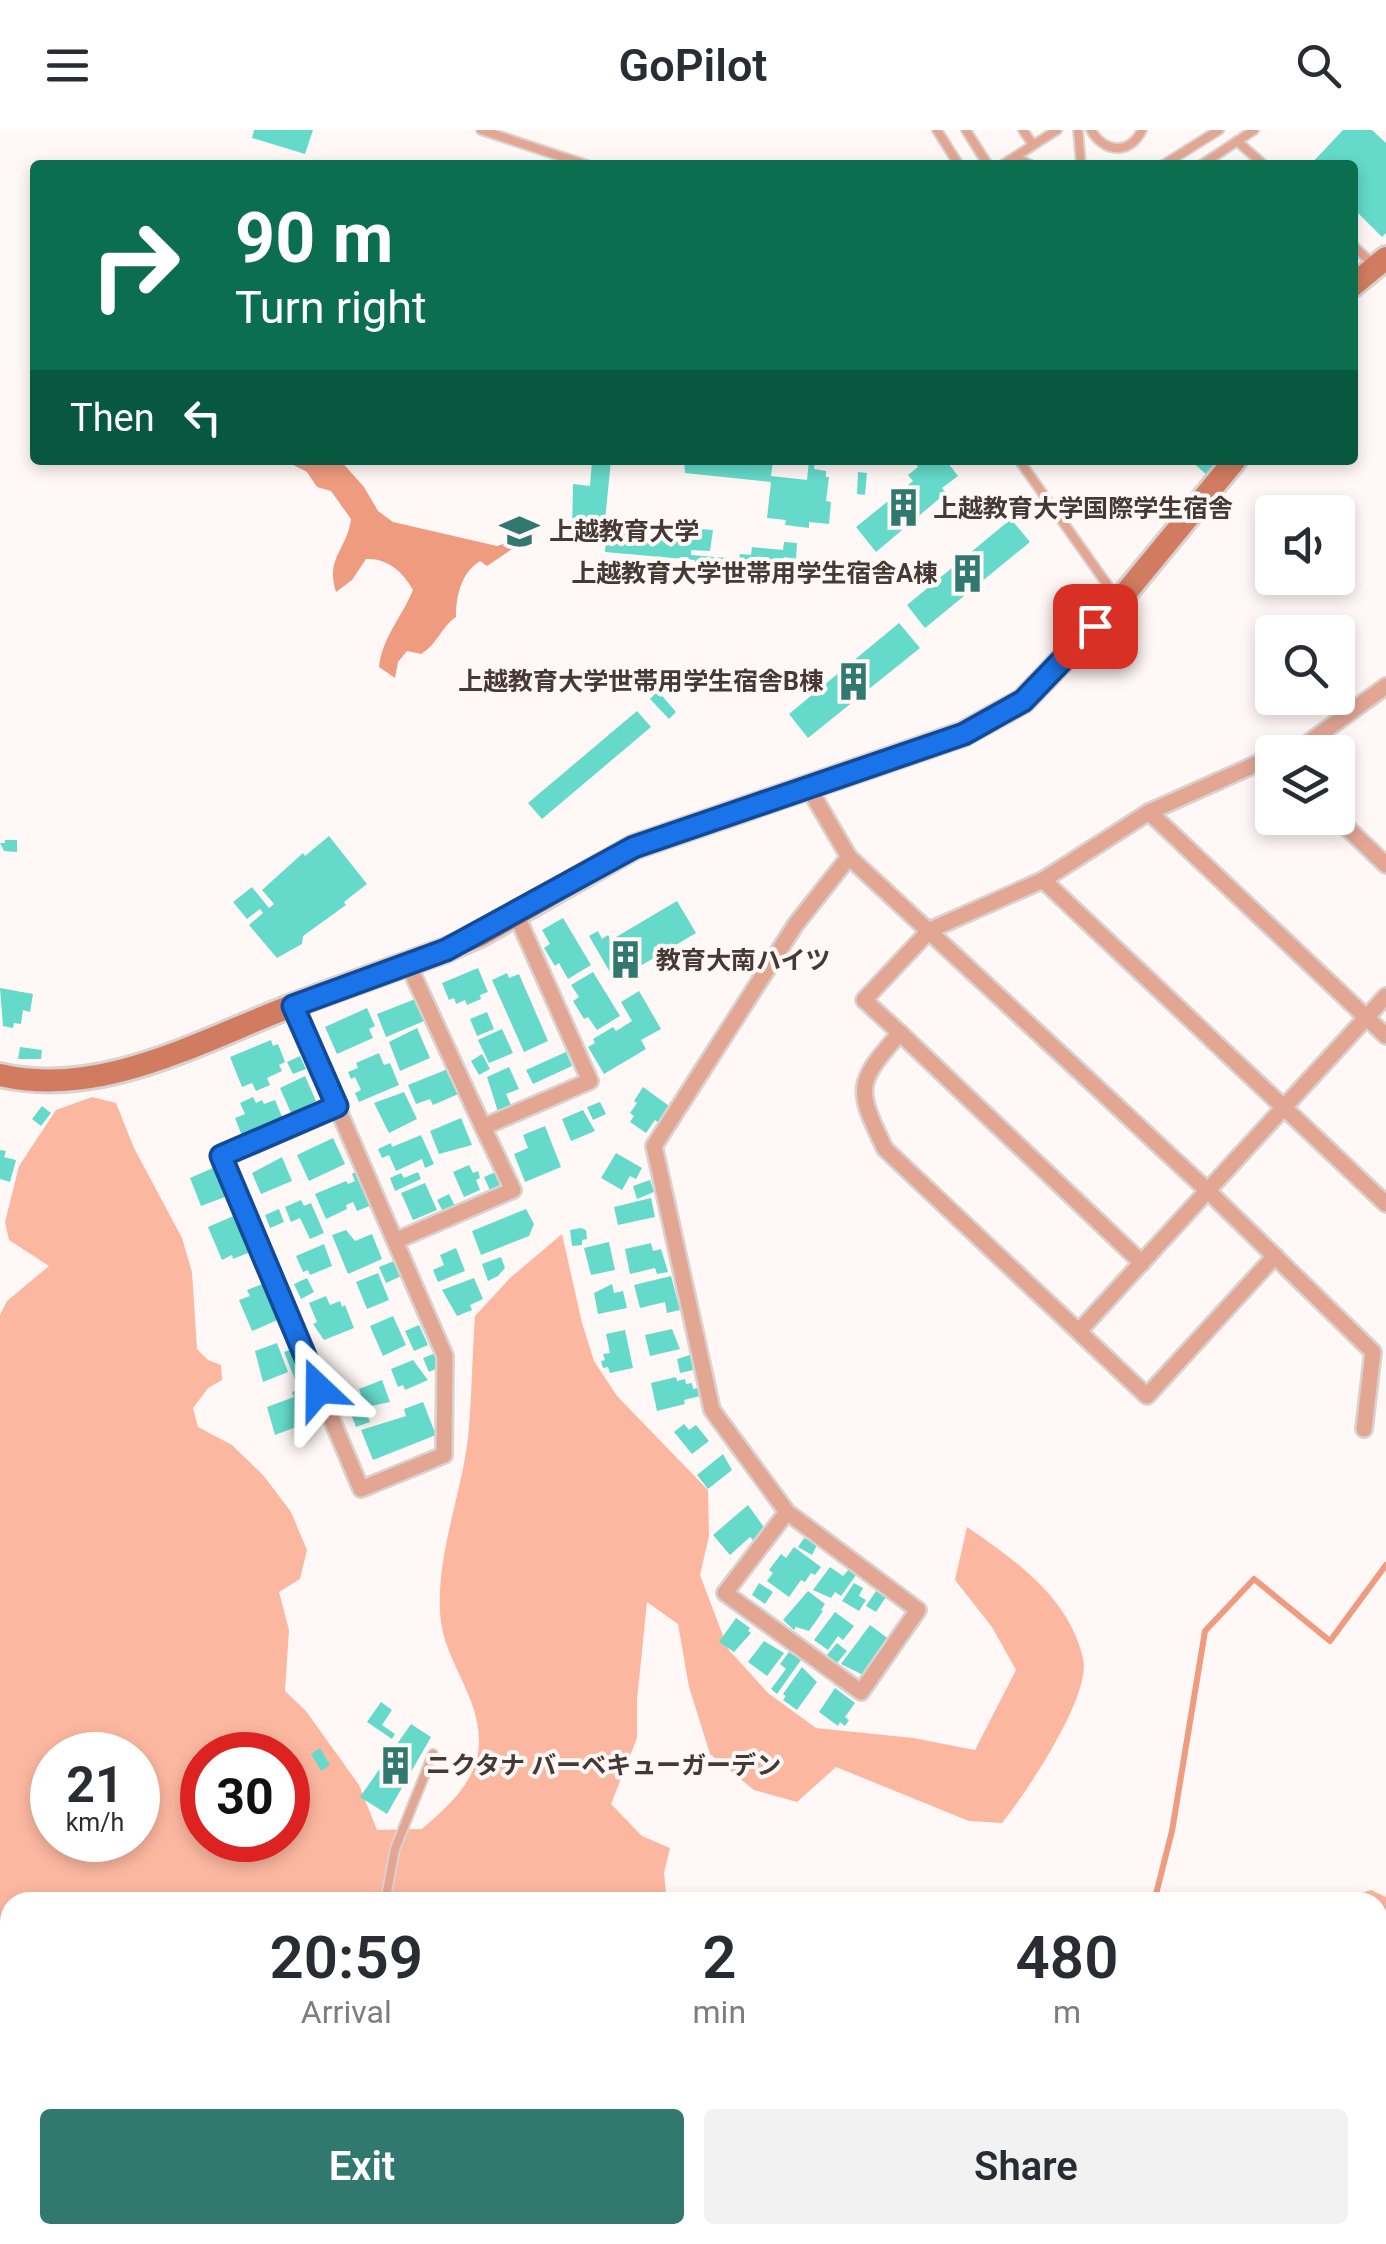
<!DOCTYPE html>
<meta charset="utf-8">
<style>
body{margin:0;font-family:Roboto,"Noto Sans JP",sans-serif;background:#f2f2f3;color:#2b2b33;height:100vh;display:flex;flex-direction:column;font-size:38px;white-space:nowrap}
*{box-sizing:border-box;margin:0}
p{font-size:32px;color:#7c7c81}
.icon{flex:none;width:55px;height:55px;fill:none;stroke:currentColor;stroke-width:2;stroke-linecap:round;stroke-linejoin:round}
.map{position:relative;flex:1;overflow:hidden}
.sheet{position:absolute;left:0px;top:1762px;width:1388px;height:352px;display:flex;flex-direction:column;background:#fff;border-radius:30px 30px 0 0;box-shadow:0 5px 15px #0003}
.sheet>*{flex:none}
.guide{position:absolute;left:30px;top:30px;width:1328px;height:305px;border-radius:10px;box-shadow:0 5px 15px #0003;background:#0b6e4f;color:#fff;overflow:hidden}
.tools{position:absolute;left:1255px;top:365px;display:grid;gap:20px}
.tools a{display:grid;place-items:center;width:100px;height:100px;border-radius:10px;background:#fff;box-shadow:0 5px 15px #0003;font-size:50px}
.speed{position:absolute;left:30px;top:1602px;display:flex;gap:20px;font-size:50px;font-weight:700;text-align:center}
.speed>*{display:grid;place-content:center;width:130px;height:130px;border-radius:50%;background:#fff;box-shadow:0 5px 15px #0003;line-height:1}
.speed small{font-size:25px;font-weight:400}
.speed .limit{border:15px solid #d22;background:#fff;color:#111}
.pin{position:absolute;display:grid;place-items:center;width:85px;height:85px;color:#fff;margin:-42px;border-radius:20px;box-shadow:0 5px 15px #0006}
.me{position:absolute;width:110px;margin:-55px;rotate:337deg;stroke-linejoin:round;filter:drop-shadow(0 0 8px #0008)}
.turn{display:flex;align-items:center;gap:35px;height:210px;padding:0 40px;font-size:45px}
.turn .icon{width:130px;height:130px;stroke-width:2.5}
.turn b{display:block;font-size:70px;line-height:85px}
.then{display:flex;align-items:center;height:95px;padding:0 40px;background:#0003;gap:20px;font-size:38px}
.eta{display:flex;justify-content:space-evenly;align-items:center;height:170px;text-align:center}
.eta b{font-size:60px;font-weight:600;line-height:70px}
.cta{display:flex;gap:20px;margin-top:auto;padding:20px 40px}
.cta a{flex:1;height:115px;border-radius:10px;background:#31786f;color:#fff;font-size:40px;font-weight:600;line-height:115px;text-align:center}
.cta a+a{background:#f2f2f3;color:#2b2b33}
header{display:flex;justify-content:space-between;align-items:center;height:130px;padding:0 40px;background:#fff;font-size:45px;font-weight:600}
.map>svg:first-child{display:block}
</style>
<header><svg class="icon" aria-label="menu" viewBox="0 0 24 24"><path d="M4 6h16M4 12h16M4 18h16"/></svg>GoPilot<svg class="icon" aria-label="search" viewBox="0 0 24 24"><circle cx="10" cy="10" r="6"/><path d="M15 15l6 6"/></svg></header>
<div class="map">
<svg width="1386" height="2114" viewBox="0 0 1386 2114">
<rect width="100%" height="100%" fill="#fff8f6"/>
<!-- forest -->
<g fill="#fcb7a0" fill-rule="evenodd">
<path d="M92 967 116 973 134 1018 182 1108 192 1142 197 1219 208 1230 221 1235 222 1250 208 1258 193 1278 198 1297 232 1315 263 1345 291 1382 307 1420 300 1449 279 1462 289 1500 285 1561 306 1581 359 1655 377 1700 422 1699C448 1676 478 1651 479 1613 480 1564 442 1530 440 1482 437 1423 461 1366 468 1308 472 1268 472 1227 475 1186L510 1148 562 1104 582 1193 594 1231 617 1266 708 1360 709 1406 700 1445 728 1519 768 1563 816 1598 913 1608 975 1620 1016 1540 992 1497 955 1450 967 1397C1015 1430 1069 1467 1083 1528 1092 1566 1026 1663 1002 1693L969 1691 836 1637 797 1672 754 1660 710 1624 689 1557 678 1494 647 1472 637 1570V1608L611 1674 642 1706 670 1718 664 1743 667 1772H10V2105H960L966 2114H0V1185L7 1171 49 1136 9 1110 5 1092 19 1036 56 980ZM52 1625H138V1710H52ZM202 1625H288V1710H202Z"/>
<polygon points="1371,1760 1386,1767 1386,2114 1232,2114 1244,2105 1378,2105 1378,1772 1331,1772"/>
</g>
<!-- water -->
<path fill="#ef9b80" d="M284 330H340L364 357 378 381 393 392 497 416 513 411 515 417 487 436 480 431C461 443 456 466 456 487 440 498 438 514 421 524L407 521 398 532 395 548 379 537C382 508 402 487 413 460 403 442 388 428 366 429L352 450 336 462C325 428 347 420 351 389L331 361 317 357 307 342Z"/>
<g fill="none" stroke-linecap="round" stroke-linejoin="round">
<!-- stream -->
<polyline stroke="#ef9b80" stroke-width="6" points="1154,1772 1172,1701 1205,1501 1254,1449 1330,1511 1386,1435"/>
</g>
<!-- building -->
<g fill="#65dacb">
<polygon points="254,0 313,0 305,24 252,8"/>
<polygon points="1343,0 1372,0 1386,13 1386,103 1382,107 1358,83 1352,89 1352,35 1310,35"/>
<polygon points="592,330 611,330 604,401 623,400 623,404 662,408 663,396 713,400 710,421 691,420 691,425 739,429 740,424 751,425 752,417 783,420 784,412 797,413 796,429 784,427 780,451 694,443 695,430 605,422 606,408 572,405 573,354 590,356"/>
<polygon points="684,330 773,330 771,346 807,350 809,330 815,330 814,339 826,341 826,347 829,347 826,371 831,372 829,394 809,392 809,398 785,395 786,390 767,388 771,352 685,343"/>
<polygon points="913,330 951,330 948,333 958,346 942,358 946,363 876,422 856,397 913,351 908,345 918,337"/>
<polygon points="1190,330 1222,330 1208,346"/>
<polygon points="858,342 867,343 865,365 857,364"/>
<polygon points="1011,389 1030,412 925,498 907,475"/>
<polygon points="899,493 920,518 808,608 789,584"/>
<polygon points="658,561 676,582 669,589 650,569"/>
<polygon points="637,581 651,597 542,689 528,673"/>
<polygon points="329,706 367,754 344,772 346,775 303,806 302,814 277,828 249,795 263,783 260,779 247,789 233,772 252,757 269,778 274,774 262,760 303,723 305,726"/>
<polygon points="5,710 17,710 17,722 4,721 0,713 5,713"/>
<polygon points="677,771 696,803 615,851 589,806 598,801 602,809 608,805 611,810"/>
<polygon points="563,788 591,835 568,849 559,833 555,836 544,818 550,814 542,800"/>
<polygon points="478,838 488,862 480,865 481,869 467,875 465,870 456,874 454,868 449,870 442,853"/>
<polygon points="593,842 620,886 597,900 588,887 584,889 573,871 579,867 571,855"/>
<polygon points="507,843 509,848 519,844 548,911 524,922 492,850"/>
<polygon points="0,858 33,864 30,882 23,880 21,894 14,893 13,898 3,896"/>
<polygon points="639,861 661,899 641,910 646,919 604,944 588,917 595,913 593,909 613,897 616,901 632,891 621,872"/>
<polygon points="418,868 429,889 386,907 377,884"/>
<polygon points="367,878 375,896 369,899 373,908 337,924 325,897"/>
<polygon points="487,882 494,899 477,906 470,889"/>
<polygon points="417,898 430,928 400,941 389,912"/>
<polygon points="502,899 513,923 489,933 478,910"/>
<polygon points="271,910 273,916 278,914 285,932 279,935 282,941 267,948 270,955 256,961 252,953 242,957 230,927"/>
<polygon points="20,917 42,920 41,929 18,929"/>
<polygon points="566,922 572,936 533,954 526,940"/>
<polygon points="379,923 384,935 390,933 399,955 359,972 355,963 361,960 355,947 351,949 348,942 358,938 356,933"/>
<polygon points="482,924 490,939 479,945 471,931"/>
<polygon points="300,926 306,939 293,944 287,932"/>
<polygon points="453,937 463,962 433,975 430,969 416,974 408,955"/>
<polygon points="509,937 519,959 506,964 514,982 500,988 487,947"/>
<polygon points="305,946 316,971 291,983 280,958"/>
<polygon points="643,957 672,978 660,994 655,990 646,1003 630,992 634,986 630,983 637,973 634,971"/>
<polygon points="404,962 417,989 389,1003 374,973"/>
<polygon points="253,967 256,973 262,970 264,974 275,970 285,994 244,1011 235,988 245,984 240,973"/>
<polygon points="600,972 606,984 593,990 587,977"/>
<polygon points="42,976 51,983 41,996 32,989"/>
<polygon points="583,980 595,1001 571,1011 562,989"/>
<polygon points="461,988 472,1015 439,1024 430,1001"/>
<polygon points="545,996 561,1037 525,1052 514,1024 528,1018 523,1005"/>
<polygon points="421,1005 434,1034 425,1038 422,1029 396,1041 389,1025 382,1028 378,1019 391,1013 392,1017"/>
<polygon points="333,1008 345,1034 309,1051 297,1025"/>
<polygon points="0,1020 6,1021 4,1027 16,1030 10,1052 0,1049"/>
<polygon points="616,1023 642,1038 636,1049 630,1046 622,1060 601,1048"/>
<polygon points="282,1027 292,1051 261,1064 252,1043"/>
<polygon points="469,1035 473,1043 478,1041 480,1048 476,1050 480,1060 464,1067 453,1042"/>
<polygon points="213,1038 225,1067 201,1076 190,1048"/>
<polygon points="357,1041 372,1075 357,1081 353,1072 346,1075 347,1079 326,1089 315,1064 346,1051 348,1054 355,1051 352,1044"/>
<polygon points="498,1041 506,1059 492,1065 484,1047"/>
<polygon points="418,1042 421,1049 395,1061 390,1048 401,1043 404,1048"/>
<polygon points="650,1050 654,1062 637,1069 633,1056"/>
<polygon points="425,1053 437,1080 413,1090 401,1063"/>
<polygon points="449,1064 456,1078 444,1084 437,1070"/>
<polygon points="651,1068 655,1087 618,1095 614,1077"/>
<polygon points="301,1070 304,1076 311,1073 324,1103 310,1109 300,1088 291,1092 285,1077"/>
<polygon points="279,1079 284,1092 270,1098 265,1085"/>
<polygon points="526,1079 534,1094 529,1106 481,1125 472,1101"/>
<polygon points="238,1084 253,1121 233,1129 232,1125 222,1130 208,1097"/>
<polygon points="581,1098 586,1100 587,1109 582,1110 582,1115 572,1116 570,1100"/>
<polygon points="346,1100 355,1111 372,1104 382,1129 348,1144 332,1105"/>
<polygon points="609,1112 615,1140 591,1145 584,1118"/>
<polygon points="651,1113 653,1121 661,1119 668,1142 657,1144 655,1138 630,1144 625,1119"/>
<polygon points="324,1114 332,1136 310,1145 308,1140 303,1142 296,1126"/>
<polygon points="456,1118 465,1141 438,1152 433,1140 444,1135 440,1125"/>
<polygon points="501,1127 505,1138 498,1146 488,1151 482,1134"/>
<polygon points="394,1131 401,1146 386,1153 379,1137"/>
<polygon points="378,1143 389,1170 367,1179 356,1152"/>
<polygon points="671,1146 680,1180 667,1183 665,1172 640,1178 634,1155"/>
<polygon points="307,1148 314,1162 301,1169 294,1154"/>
<polygon points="474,1148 483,1169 470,1175 472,1180 457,1186 442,1160"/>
<polygon points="265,1153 280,1189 252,1201 239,1170 250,1166 247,1160"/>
<polygon points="612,1154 614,1163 623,1161 627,1178 598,1184 594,1163"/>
<polygon points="326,1166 330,1175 340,1171 342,1177 345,1175 354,1198 324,1210 313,1194 317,1192 309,1173"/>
<polygon points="393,1186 406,1215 383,1226 370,1196"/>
<polygon points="419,1195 428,1215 414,1221 405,1201"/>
<polygon points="672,1199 680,1219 650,1226 645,1205"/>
<polygon points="625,1200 633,1238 610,1243 608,1237 603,1238 601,1231 605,1230 603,1224 610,1223 606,1204"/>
<polygon points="277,1213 288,1242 263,1252 255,1221"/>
<polygon points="297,1217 309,1247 296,1252 284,1222"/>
<polygon points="436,1223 442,1236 429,1242 423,1228"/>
<polygon points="690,1225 693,1240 680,1243 677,1229"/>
<polygon points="413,1230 428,1250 405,1260 403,1255 398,1257 391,1239"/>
<polygon points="676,1247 677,1251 685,1249 686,1254 692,1253 693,1259 698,1258 700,1266 684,1270 685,1274 657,1281 651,1253"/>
<polygon points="382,1250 390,1272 366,1277 364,1271 359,1273 356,1266 361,1264 359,1259"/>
<polygon points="303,1258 304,1261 315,1258 325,1286 275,1305 267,1277 294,1267 292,1262"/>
<polygon points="423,1272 436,1305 373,1330 361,1300 406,1286 404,1279"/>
<polygon points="365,1279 370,1292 356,1297 351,1284"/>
<polygon points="684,1294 689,1300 696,1295 709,1311 692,1324 674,1302"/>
<polygon points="723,1324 732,1340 708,1359 697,1345"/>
<polygon points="748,1375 766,1400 758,1415 750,1407 730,1425 713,1405"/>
<polygon points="804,1408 817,1415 812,1425 798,1417"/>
<polygon points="794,1417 821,1437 815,1445 811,1443 805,1452 801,1450 789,1467 767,1451 773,1443 769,1440 781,1424 786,1428"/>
<polygon points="830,1437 843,1446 849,1439 856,1445 841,1466 835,1462 831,1468 813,1460"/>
<polygon points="759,1453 773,1462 765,1474 752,1465"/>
<polygon points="854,1453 863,1458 859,1466 866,1470 859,1481 842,1471"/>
<polygon points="808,1461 825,1474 821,1480 823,1481 809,1501 796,1497 794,1500 783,1490"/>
<polygon points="876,1461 886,1467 876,1482 866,1476"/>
<polygon points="835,1482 854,1496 843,1510 838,1506 828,1520 814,1510"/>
<polygon points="736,1488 750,1498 748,1501 751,1503 734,1522 719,1512"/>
<polygon points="870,1495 890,1510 863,1545 841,1534"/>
<polygon points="764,1511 784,1523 767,1546 748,1532"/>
<polygon points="837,1513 847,1521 837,1533 827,1525"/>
<polygon points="789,1522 801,1530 777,1564 771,1559 786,1539 780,1534"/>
<polygon points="802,1537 817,1552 797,1580 783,1570 786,1566 783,1564"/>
<polygon points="835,1558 855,1573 845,1587 849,1590 845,1596 840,1592 838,1596 819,1582"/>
<polygon points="381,1572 392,1580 382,1595 395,1604 392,1609 367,1592"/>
<polygon points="411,1594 431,1607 387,1684 360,1667"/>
<polygon points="320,1618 330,1635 321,1641 311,1624"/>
</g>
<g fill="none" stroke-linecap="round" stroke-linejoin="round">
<defs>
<g id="lane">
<polyline points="481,0 587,35"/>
<polyline points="937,0 959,35"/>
<polyline points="966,0 988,35"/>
<polyline points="1023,0 1033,15"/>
<polyline points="1078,0 1081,35"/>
<path d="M1091 0C1104 23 1130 25 1142 0"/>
<polyline points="1237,11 1264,35"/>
<polyline points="1015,27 1031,35"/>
<polyline points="1002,35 1057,0"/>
<polyline points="1163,35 1219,0"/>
<polyline points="1201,35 1254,0"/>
<polyline points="1352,115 1372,133"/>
<polyline points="1019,330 1116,467"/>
<polyline points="385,1772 395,1719 433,1624"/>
<polyline points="438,2105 440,2114"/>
</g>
<g id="street">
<polyline points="1284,622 1308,613 1386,556"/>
<path d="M1272 627 1149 682 1043 750 930 800 864 870 900 903C855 954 856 958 885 1019L1147 1266 1275 1126"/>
<polyline points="807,655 849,727 1208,1061 1373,1222 1364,1299"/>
<polyline points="1149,682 1386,906"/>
<polyline points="1337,688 1386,735"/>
<polyline points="1043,750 1386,1074"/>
<polyline points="408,834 483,997"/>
<polyline points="293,875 395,1111"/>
<polyline points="900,903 1142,1133"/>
<polyline points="337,976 221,1026 361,1359 444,1325 445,1226 395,1111 513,1060 483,997 590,951 516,784"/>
<polyline points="1080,1200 1386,866"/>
<polyline points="787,1382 725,1463 861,1562 918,1480 787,1382 712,1280 654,1016 796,794 849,727"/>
</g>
<g id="secondary">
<polyline points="1352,156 1386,128"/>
<path d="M0 945C101 969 202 910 294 875 345 856 396 838 446 820L480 805 634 717 963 604 1023 571 1119 471 1235 330"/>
</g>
</defs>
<!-- lane casing -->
<use href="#lane" stroke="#dad2cf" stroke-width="12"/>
<!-- street casing -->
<use href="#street" stroke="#dad2cf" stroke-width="20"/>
<!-- secondary casing -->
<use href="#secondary" stroke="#dad2cf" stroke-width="28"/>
<!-- lane -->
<use href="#lane" stroke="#e2a693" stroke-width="8"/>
<!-- street -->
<use href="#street" stroke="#e2a693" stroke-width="15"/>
<!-- secondary -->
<use href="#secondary" stroke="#d17c60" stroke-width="22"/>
</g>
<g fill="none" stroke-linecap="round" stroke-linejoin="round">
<defs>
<polyline id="route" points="319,1259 221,1026 337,976 293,876 446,820 634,717 964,604 1023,571 1095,496"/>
</defs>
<!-- route casing -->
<use href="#route" stroke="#114b97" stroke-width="25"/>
<!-- route -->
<use href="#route" stroke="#1a73e8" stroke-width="18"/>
</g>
<!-- icons -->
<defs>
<symbol id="building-bare" viewBox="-9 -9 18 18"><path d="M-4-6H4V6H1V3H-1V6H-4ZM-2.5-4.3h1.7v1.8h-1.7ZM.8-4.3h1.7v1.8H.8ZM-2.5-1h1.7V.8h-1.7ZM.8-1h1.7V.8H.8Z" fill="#31786f" stroke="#fff8f6" stroke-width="2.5" paint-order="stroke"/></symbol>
<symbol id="university-bare" viewBox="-9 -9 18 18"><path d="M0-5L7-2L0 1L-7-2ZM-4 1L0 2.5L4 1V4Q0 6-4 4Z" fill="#31786f" stroke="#fff8f6" stroke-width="2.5" paint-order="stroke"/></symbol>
</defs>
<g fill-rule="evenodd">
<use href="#building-bare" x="876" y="350" width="55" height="55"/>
<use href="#university-bare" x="492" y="374" width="55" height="55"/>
<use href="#building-bare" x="940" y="416" width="55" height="55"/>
<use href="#building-bare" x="826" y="524" width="55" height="55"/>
<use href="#building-bare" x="598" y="802" width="55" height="55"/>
<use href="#building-bare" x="368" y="1608" width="55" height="55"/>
</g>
<g text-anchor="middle" stroke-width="8" stroke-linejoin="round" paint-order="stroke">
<!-- poi labels -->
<g font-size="25" font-weight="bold" fill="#463935" stroke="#fff8f6" text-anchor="start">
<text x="933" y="387">上越教育大学国際学生宿舎</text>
<text x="549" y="410">上越教育大学</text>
<text x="938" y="452" text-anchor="end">上越教育大学世帯用学生宿舎A棟</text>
<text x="824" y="560" text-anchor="end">上越教育大学世帯用学生宿舎B棟</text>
<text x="656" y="839">教育大南ハイツ</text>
<text x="426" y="1644">ニクタナ バーベキューガーデン</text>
</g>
</g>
</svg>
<div class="tools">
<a><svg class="icon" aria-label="sound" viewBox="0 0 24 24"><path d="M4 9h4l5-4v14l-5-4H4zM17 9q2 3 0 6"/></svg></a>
<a><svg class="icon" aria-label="search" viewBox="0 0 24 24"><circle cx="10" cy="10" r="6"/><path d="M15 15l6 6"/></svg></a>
<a><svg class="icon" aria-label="layers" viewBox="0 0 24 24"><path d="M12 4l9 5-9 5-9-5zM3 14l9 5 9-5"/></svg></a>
</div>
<div class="speed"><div>21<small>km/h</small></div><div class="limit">30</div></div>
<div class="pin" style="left:1095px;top:496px;background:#d93025"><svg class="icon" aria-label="arrive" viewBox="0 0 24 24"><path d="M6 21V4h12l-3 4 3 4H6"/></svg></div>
<svg class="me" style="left:319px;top:1259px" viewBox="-20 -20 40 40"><path d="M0-17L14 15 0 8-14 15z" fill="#1a73e8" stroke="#fff" stroke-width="4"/></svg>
<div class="guide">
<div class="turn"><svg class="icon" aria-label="right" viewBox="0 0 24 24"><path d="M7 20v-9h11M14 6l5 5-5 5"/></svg><div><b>90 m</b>Turn right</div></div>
<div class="then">Then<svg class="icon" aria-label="left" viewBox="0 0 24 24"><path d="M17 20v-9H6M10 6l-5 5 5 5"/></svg></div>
</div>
<section class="sheet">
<div class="eta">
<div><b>20:59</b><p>Arrival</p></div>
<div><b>2</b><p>min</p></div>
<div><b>480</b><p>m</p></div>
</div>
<div class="cta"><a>Exit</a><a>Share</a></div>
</section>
</div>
